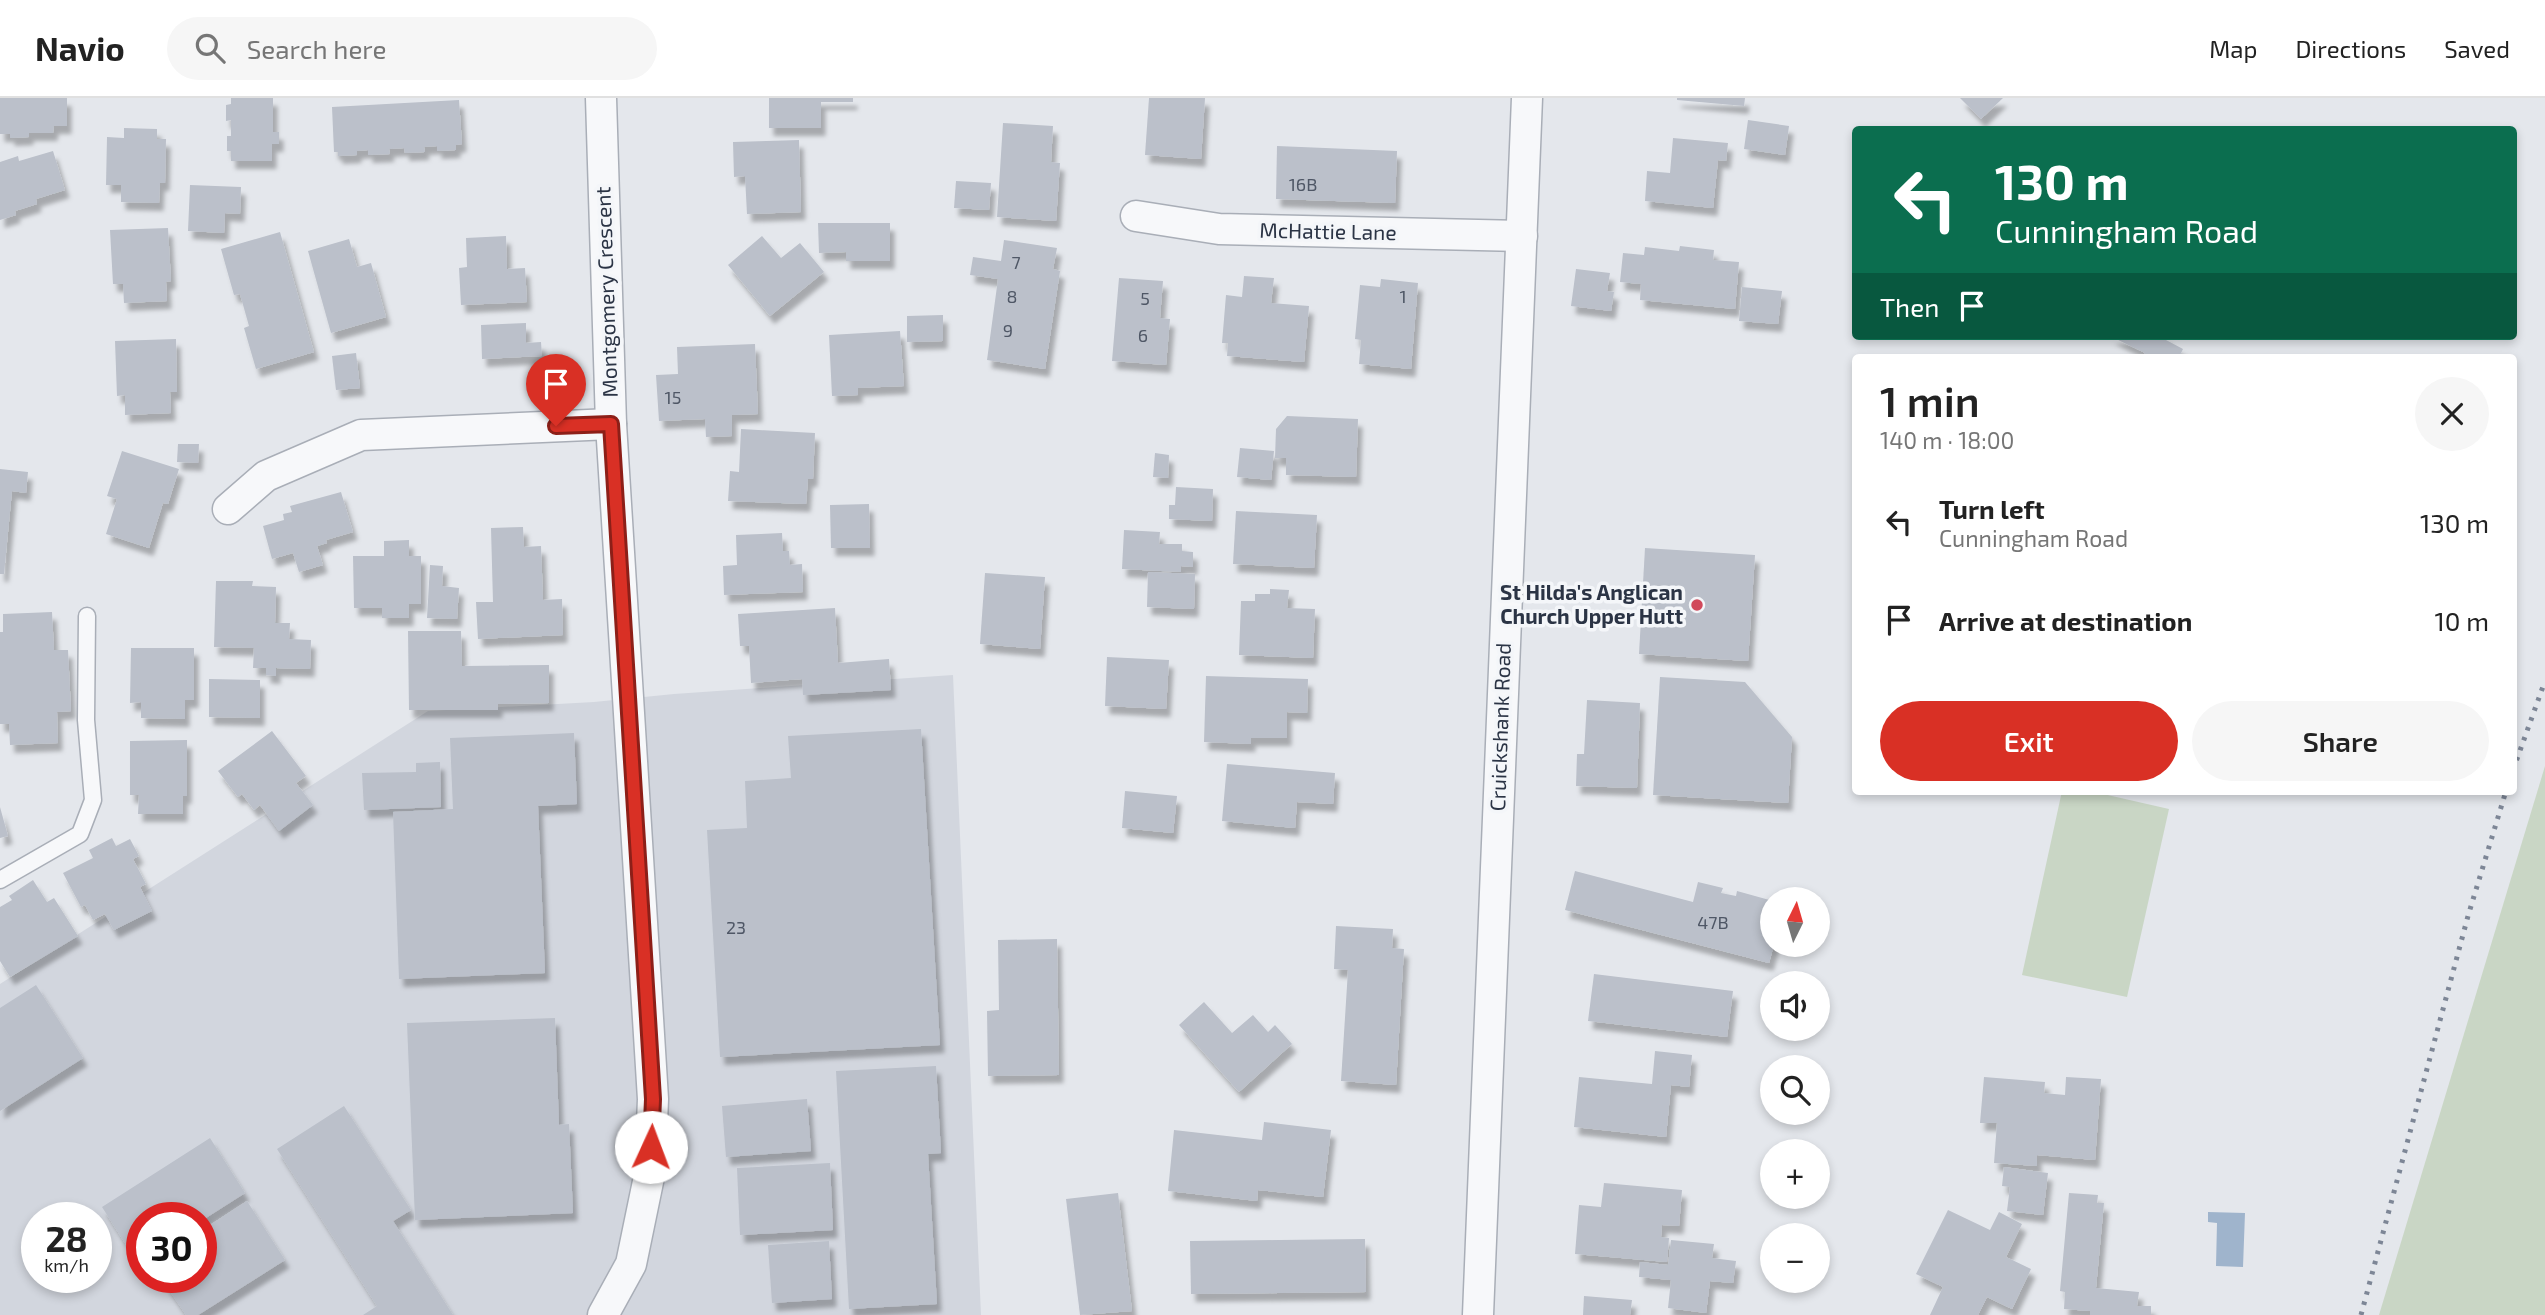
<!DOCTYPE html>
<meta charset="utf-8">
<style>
body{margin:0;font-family:"Exo 2",sans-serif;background:#f6f6f6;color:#222;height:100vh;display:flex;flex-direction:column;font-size:26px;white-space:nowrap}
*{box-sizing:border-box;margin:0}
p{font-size:23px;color:#767676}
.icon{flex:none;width:38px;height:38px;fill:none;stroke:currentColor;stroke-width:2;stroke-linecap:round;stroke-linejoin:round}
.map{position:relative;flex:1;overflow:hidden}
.drawer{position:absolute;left:1852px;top:256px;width:665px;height:441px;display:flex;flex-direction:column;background:#fff;border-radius:7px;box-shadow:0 4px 10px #0003}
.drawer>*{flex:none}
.hud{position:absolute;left:1852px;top:28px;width:665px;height:214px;border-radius:7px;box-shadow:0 4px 10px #0003;background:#0b6e4f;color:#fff;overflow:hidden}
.needle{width:46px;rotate:5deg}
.fabs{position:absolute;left:1760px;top:789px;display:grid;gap:14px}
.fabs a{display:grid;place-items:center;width:70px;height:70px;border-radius:50%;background:#fff;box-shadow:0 4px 10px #0003;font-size:35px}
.speed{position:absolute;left:21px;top:1104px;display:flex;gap:14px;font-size:35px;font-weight:700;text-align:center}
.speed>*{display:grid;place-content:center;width:91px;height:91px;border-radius:50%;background:#fff;box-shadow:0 4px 10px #0003;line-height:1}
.speed small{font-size:18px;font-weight:400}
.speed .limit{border:10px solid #d22;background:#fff;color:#111}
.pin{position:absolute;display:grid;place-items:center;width:60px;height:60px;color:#fff;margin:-72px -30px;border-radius:50% 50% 50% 0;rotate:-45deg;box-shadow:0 0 7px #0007}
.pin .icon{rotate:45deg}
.me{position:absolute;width:77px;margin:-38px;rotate:2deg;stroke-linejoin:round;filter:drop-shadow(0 0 5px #0008)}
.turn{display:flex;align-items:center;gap:24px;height:147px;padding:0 28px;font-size:32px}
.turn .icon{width:91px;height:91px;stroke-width:2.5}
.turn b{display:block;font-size:49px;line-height:60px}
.then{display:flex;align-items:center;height:66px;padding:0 28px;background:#0003;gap:14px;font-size:26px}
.round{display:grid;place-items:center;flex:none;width:74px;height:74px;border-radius:37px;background:#f6f6f6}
.head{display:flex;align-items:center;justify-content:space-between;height:119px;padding:0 28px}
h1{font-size:42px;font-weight:600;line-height:52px}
.primary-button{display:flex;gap:14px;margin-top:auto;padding:14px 28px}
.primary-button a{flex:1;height:80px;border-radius:42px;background:#d93025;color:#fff;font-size:28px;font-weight:600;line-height:80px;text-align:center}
.primary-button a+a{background:#f6f6f6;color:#222}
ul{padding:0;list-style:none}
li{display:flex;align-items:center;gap:21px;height:98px;padding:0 28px}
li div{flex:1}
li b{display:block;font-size:26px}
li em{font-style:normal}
header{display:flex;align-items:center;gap:42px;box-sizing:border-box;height:98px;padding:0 35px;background:#fff;border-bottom:2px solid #e0e0e0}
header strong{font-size:33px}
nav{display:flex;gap:38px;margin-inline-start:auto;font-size:24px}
.search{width:490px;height:63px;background:#f6f6f6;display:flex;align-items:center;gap:18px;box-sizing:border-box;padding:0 24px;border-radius:38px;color:#767676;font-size:26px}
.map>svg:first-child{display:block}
</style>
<header>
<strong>Navio</strong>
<div class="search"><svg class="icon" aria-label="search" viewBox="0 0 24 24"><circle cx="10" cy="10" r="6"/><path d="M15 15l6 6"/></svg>Search here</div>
<nav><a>Map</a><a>Directions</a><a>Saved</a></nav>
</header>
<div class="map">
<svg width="2545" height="1217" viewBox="0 0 2545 1217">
<defs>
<filter id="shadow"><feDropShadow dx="4.5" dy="8" stdDeviation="2" flood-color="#0004"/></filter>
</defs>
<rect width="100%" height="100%" fill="#e4e7ec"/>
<!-- built -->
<path fill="#d2d6de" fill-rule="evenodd" d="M953 577 981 1217H0V886L428 613 594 604 674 596ZM37 1120H96V1180H37ZM142 1120H201V1180H142Z"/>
<!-- green -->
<g fill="#c9d6c5">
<polygon points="2545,668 2545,1217 2379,1217"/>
<polygon points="2062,693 2090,693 2169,711 2127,899 2022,877"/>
</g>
<!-- water -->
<polygon fill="#9fb4cc" points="2208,1114 2245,1115 2243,1169 2216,1168 2217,1125 2208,1124"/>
<!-- building -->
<g fill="#bbc0ca" filter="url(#shadow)">
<polygon points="0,0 67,0 67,28 54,28 53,35 29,35 29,39 10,40 10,36 0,36"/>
<polygon points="231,0 273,0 273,34 279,34 279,46 272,46 272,63 231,63 231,53 227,53 227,38 231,38 231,22 226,23 226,7 231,6"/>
<polygon points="769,0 853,0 853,4 821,4 821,30 769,30"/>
<polygon points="1149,0 1205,0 1201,61 1145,57"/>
<polygon points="1677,0 1745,0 1744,8 1677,2"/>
<polygon points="1960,0 2003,0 1981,21"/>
<polygon points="459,2 462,46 456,47 456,52 437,53 437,48 424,49 425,54 405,55 404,50 389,51 390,56 368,57 368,52 357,53 357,57 338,58 338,54 334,54 332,9"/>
<polygon points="1748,22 1789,28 1785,57 1744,51"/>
<polygon points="1003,25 1053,28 1051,64 1060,65 1056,123 997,119"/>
<polygon points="124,30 157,31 157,41 166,41 165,85 160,85 159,105 121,104 121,87 106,87 107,39 124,40"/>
<polygon points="1673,40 1728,45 1726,63 1718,62 1713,110 1645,103 1647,73 1670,75"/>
<polygon points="799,42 801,114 747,116 745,78 734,79 733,44"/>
<polygon points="1277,48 1397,53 1395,105 1276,101"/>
<polygon points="53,53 65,92 36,101 37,106 15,113 16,117 0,122 0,64 18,58 19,63"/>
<polygon points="956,83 991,85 989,112 954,110"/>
<polygon points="190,87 241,89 240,116 225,115 224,135 188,133"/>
<polygon points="818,125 890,125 890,163 846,163 846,154 819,155"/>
<polygon points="168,130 171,183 166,184 167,203 124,205 123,186 113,186 110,132"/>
<polygon points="280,134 314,254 256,271 244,230 249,228 240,196 234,197 221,151"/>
<polygon points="506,138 507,171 525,170 527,204 461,207 459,170 467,169 466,140"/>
<polygon points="762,138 781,160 800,145 824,174 770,218 728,167"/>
<polygon points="349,141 357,169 371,165 386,219 331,235 308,153"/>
<polygon points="1004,142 1057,150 1053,171 1060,173 1045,271 987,262 998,181 970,177 973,159 1001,163"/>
<polygon points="1680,148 1714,152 1713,162 1739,164 1735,211 1640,202 1641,186 1620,184 1623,155 1644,157 1645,149 1679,153"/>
<polygon points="1576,171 1610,175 1607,193 1614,194 1611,213 1571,208"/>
<polygon points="1244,178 1274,180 1271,205 1309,208 1304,264 1227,258 1228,245 1222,245 1226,197 1242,199"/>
<polygon points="1119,180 1163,183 1160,220 1170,221 1166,267 1112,263"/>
<polygon points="1381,181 1418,185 1411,271 1359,266 1361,242 1355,241 1360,187 1380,189"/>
<polygon points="1742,189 1782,193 1778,226 1739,223"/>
<polygon points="943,217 943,243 907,244 907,218"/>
<polygon points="526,225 526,245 541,244 542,258 482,261 481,227"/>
<polygon points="900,233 904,288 858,290 858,297 832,298 829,237"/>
<polygon points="2110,238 2168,238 2166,242 2183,251 2179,259 2143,259 2145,255"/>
<polygon points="176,241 177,294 170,294 171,315 125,317 125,297 117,298 115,243"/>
<polygon points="755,246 758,316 732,317 732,338 706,339 705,321 659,323 656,277 678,276 677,249"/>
<polygon points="356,255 360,290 336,292 332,258"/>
<polygon points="1287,318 1358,321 1356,379 1286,377 1286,360 1275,360 1276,331"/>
<polygon points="741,331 815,335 813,381 808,381 806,406 728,403 730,373 739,374"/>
<polygon points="178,346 199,346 198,365 177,364"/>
<polygon points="1240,350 1274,353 1271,382 1237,379"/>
<polygon points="122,353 179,371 168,406 163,405 149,450 106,436 117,401 107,398"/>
<polygon points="1155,355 1169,357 1168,380 1153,379"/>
<polygon points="0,371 28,374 26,395 12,393 4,476 0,476"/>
<polygon points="1176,389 1213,391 1212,423 1169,421 1169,407 1175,407"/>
<polygon points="341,394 353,434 326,442 327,445 317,448 323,467 299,474 293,455 272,461 263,428 284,422 283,416 292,414 290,408"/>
<polygon points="869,406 870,450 831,450 830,407"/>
<polygon points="1236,413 1317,417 1314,470 1233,466"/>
<polygon points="523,429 524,449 541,448 543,502 562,501 563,537 478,541 476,504 493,504 491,430"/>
<polygon points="1124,432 1160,434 1159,446 1182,446 1182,453 1193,454 1193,469 1181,468 1181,474 1122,471"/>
<polygon points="782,435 783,453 789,453 790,467 802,466 803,494 724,497 723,468 737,467 736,437"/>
<polygon points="409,442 409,458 421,458 421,506 409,506 409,520 382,520 382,510 354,510 353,458 384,458 384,443"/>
<polygon points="1645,450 1755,457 1748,563 1639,556"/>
<polygon points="430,467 443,468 442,488 459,490 457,521 427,520"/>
<polygon points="1148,474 1195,476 1194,511 1147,509"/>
<polygon points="985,475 1045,479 1040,551 980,546"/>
<polygon points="216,483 253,483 252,488 276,489 275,525 290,525 289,541 311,542 310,571 276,570 276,578 266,577 266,570 253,570 254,550 214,549"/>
<polygon points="1270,491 1289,492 1287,510 1315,511 1313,560 1239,557 1241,503 1255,503 1255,496 1270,496"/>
<polygon points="835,510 838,565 889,561 891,592 803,597 802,581 751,585 749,548 740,548 738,516"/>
<polygon points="52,514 54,552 68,552 71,613 57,614 58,645 10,647 9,626 0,626 0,534 3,534 3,516"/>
<polygon points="408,533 461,533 462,568 549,567 549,605 498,606 498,612 409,612"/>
<polygon points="131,550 194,550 194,602 185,602 185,621 141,620 141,604 130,605"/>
<polygon points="1107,559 1169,562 1166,611 1105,608"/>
<polygon points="1206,578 1308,581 1307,615 1287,614 1287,640 1251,640 1251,646 1204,644"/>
<polygon points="1660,579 1745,584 1792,639 1788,705 1653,697"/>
<polygon points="209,581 260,582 260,620 209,619"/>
<polygon points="1587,602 1640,605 1637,690 1576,688 1577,656 1584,656"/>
<polygon points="921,631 940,947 720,959 707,732 747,730 745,683 791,680 788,638"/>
<polygon points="272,633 306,678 296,685 313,707 279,733 260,707 254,712 242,696 238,699 218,673"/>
<polygon points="574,635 577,706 538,708 545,875 399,881 393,714 453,711 450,640"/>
<polygon points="187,642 187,698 183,698 183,716 138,716 139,697 130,697 130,643"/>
<polygon points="440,664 441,709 364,712 362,675 416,674 416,665"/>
<polygon points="1227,666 1335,675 1333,706 1297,704 1295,730 1222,723"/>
<polygon points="1125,693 1177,698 1173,735 1122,730"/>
<polygon points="0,709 8,738 0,740"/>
<polygon points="112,740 116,748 130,741 139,758 133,761 146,786 140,789 152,813 114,832 105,816 93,822 85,807 81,809 63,775 93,760 89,752"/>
<polygon points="1575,773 1693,804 1698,784 1723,790 1721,795 1736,798 1737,793 1773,803 1774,847 1769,865 1565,812"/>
<polygon points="33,782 47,804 54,800 78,838 10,879 0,863 0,809 12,802 9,798"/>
<polygon points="1336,828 1393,831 1392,850 1404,851 1396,987 1341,983 1348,872 1334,871"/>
<polygon points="1057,841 1059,977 988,978 987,913 999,912 998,842"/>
<polygon points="1594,876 1733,893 1727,939 1588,923"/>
<polygon points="36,887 83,960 0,1013 0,910"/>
<polygon points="1204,904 1232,935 1253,917 1268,934 1275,927 1292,946 1239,994 1179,927"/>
<polygon points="555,920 559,1027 569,1026 573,1115 415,1122 407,925"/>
<polygon points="1655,953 1692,957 1689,989 1671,987 1666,1039 1574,1029 1579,979 1652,986"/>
<polygon points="936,968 941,1055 928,1056 937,1206 849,1211 836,973"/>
<polygon points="1984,979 2045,984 2044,995 2065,997 2066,979 2101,981 2095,1062 2037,1057 2037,1068 1994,1065 1997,1025 1980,1025"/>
<polygon points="807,1001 811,1053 726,1059 722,1008"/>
<polygon points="344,1008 411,1112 393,1123 453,1217 363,1217 377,1208 277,1051"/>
<polygon points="1264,1024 1331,1032 1323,1099 1258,1092 1257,1103 1168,1093 1174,1032 1262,1042"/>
<polygon points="210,1040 245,1095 201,1123 201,1120 142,1120 142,1160 137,1164 102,1109"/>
<polygon points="830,1065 833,1132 740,1137 737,1070"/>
<polygon points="2004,1069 2048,1075 2043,1117 2007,1113 2010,1089 2002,1088"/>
<polygon points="1604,1085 1682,1092 1679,1128 1662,1127 1661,1139 1669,1140 1667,1164 1575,1156 1579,1107 1601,1109"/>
<polygon points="1118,1095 1132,1213 1080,1217 1066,1101"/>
<polygon points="2069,1095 2098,1097 2097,1105 2104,1105 2096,1190 2139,1194 2137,1208 2151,1208 2151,1217 2090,1217 2090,1213 2064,1211 2065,1194 2060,1193"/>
<polygon points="247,1103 285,1162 198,1217 186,1217 161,1180 201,1180 201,1133"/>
<polygon points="1948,1112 1990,1132 1999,1114 2022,1126 2006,1159 2031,1171 2012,1211 1987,1199 1978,1217 1930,1217 1943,1189 1916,1176"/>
<polygon points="1365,1141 1366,1194 1191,1196 1190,1143"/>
<polygon points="1671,1142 1714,1146 1712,1160 1736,1163 1733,1185 1710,1183 1706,1215 1668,1210 1671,1182 1639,1179 1640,1164 1668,1167"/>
<polygon points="829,1143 832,1201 772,1205 768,1147"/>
<polygon points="1584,1198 1632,1202 1630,1217 1583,1217"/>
</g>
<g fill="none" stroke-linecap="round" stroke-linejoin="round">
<defs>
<polyline id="lane" points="0,782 80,736 93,702 86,622 87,518"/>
<g id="street">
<polyline points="601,0 611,326 653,1001 650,1074 631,1166 603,1217"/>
<polyline points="1136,118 1219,131 1522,138"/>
<polyline points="228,411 266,378 361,337 611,326"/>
<polyline points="1478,1217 1527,0"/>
</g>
</defs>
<!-- lane casing -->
<use href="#lane" stroke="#a9aeb7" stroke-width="19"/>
<!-- street casing -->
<use href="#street" stroke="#a9aeb7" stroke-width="33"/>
<!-- lane -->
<use href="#lane" stroke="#f7f8fa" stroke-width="16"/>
<!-- street -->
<use href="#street" stroke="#f7f8fa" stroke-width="30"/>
<!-- rail -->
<g stroke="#7d8696" stroke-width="5" stroke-dasharray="3.5 7" stroke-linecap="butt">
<polyline points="2513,672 2545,583"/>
<polyline points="2361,1217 2468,818 2506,693"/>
</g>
</g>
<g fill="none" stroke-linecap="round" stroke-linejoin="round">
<defs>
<polyline id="route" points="556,328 611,326 653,1001 651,1049"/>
</defs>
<!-- route casing -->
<use href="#route" stroke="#8d1f18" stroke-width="18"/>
<!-- route -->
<use href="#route" stroke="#d93025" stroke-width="12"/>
</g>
<!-- markers -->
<circle fill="#d1495b" stroke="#f4f6f9" stroke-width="2.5" cx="1697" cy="507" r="7"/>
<g text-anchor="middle" stroke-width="7" stroke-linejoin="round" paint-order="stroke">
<!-- number labels -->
<g font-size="18" fill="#4f5766">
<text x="1303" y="93">16B</text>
<text x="1016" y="171">7</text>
<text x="1012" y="205">8</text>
<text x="1403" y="205">1</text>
<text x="1145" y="207">5</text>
<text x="1008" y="239">9</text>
<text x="1143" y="244">6</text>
<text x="673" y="306">15</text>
<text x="1713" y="831">47B</text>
<text x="736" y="836">23</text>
</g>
<!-- street labels -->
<g font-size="21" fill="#2b3445" stroke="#f4f6f9">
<text transform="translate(1328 134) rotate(1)" y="7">McHattie Lane</text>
<text transform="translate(607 194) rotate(-92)" y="7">Montgomery Crescent</text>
<text transform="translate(1501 629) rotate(-88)" y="7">Cruickshank Road</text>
</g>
<!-- poi labels -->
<g font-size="21" font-weight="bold" fill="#2b3445" stroke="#f4f6f9" text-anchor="end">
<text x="1683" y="502">St Hilda's Anglican<tspan x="1683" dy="24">Church Upper Hutt</tspan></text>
</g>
</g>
</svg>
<div class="fabs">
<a><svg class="needle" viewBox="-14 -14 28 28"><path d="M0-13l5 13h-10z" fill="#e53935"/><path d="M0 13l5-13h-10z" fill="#767676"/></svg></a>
<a><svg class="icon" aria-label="sound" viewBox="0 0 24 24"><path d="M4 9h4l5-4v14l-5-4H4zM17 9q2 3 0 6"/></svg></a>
<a><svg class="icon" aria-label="search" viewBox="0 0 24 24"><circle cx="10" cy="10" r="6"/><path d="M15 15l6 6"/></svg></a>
<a>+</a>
<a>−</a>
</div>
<div class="speed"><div>28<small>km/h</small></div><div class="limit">30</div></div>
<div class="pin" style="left:556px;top:328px;background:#d93025"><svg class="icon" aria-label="arrive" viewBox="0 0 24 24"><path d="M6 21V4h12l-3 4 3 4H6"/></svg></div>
<svg class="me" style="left:651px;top:1049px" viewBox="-20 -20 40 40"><circle r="19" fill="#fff"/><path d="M0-13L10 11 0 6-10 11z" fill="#d93025"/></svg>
<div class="hud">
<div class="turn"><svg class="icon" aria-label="left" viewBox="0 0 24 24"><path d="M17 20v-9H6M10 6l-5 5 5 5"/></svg><div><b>130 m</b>Cunningham Road</div></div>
<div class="then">Then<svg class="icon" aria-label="arrive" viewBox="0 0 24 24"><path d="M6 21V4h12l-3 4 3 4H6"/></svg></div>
</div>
<section class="drawer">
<div class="head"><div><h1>1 min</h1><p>140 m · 18:00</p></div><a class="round"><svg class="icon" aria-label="close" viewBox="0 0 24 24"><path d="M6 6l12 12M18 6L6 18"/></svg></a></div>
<ul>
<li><svg class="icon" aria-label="left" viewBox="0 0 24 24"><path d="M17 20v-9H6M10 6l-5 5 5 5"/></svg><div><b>Turn left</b><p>Cunningham Road</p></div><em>130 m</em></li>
<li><svg class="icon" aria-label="arrive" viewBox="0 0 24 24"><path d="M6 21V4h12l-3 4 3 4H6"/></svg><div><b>Arrive at destination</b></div><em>10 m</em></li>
</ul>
<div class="primary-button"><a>Exit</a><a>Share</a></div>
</section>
</div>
